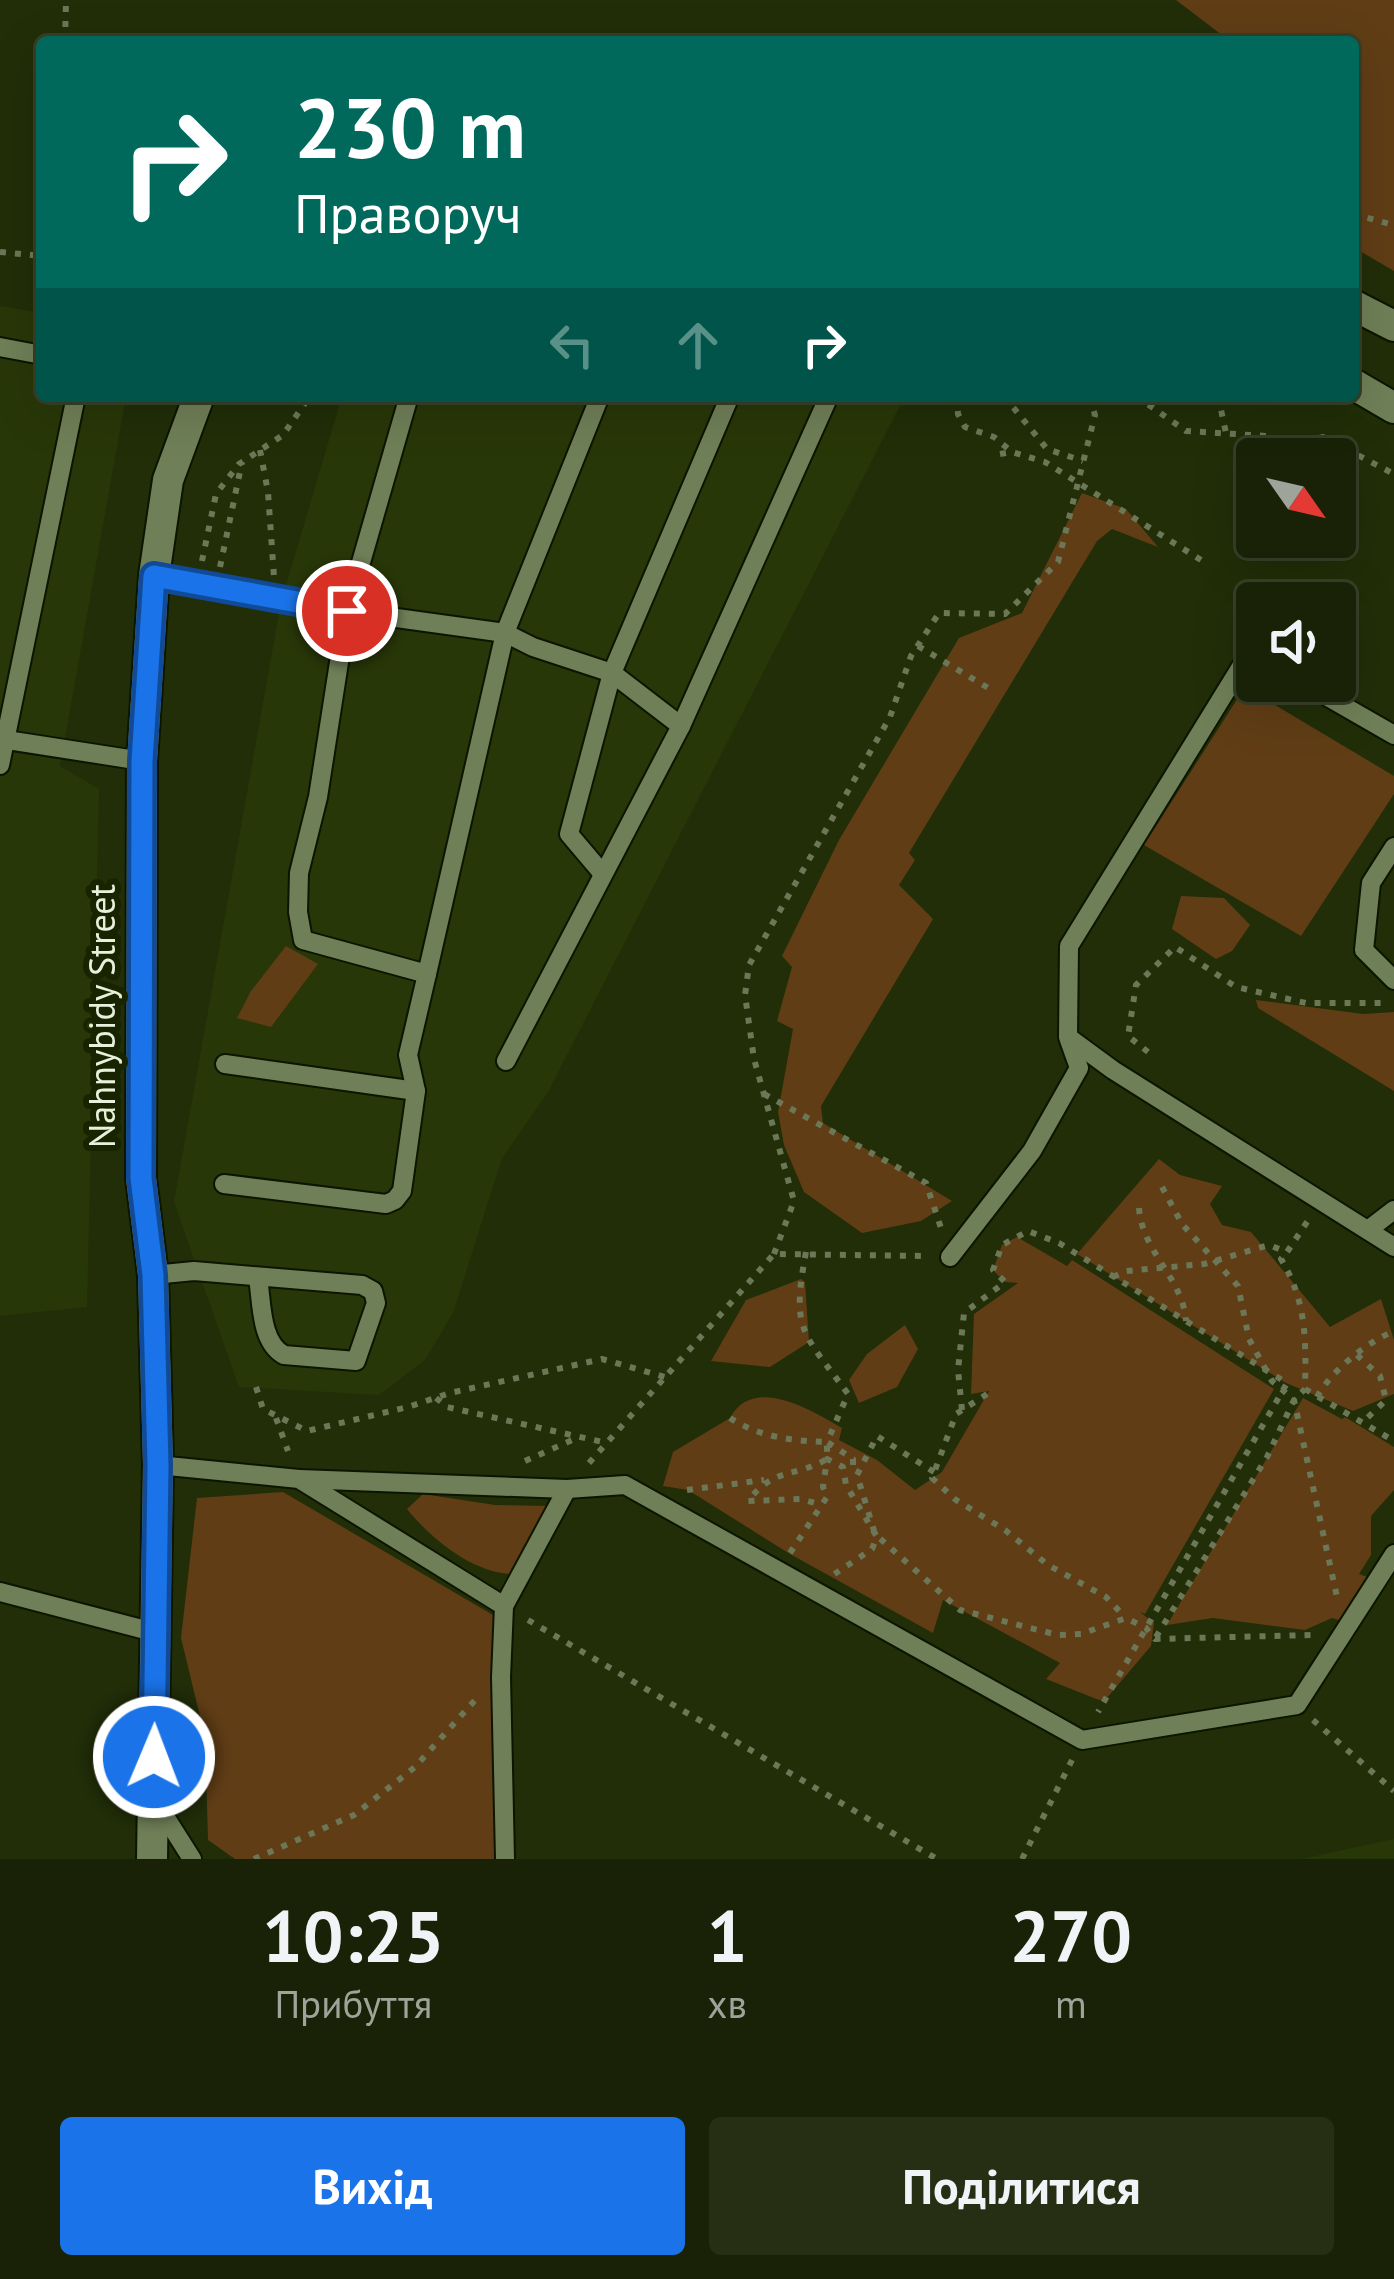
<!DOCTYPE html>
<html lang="uk">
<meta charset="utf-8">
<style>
body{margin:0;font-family:"PT Sans",sans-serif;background:#262f14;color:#f1f3f6;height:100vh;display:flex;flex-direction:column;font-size:45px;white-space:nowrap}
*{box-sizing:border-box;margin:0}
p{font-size:39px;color:#9fa49b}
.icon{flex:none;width:66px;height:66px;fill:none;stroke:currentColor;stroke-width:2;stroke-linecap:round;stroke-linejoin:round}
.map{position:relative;height:1859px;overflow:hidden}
.side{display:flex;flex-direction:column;background:#192206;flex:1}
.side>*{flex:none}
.guide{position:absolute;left:36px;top:36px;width:1323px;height:366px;border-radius:12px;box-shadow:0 12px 48px #0002,0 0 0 3px #373f28;background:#00695c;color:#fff;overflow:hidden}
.needle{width:78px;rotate:124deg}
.controls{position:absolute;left:1236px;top:438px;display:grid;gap:24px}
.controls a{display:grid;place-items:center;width:120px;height:120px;border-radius:12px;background:#192206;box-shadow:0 12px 48px #0002,0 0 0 3px #373f28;font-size:60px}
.pin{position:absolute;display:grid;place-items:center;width:102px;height:102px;color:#fff;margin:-51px;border:6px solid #fff;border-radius:50%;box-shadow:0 3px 12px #0007}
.me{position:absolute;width:132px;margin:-66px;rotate:1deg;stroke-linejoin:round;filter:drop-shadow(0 0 9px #0008)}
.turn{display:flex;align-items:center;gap:42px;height:252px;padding:0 60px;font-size:54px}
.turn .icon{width:156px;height:156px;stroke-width:2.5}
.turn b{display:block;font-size:84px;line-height:102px}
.lanes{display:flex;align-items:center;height:114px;padding:0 60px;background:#0003;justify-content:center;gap:60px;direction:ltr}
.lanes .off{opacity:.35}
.eta{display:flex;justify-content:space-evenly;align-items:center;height:204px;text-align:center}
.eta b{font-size:72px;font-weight:800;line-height:84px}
.cta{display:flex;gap:24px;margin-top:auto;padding:24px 60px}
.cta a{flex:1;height:138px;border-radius:12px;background:#1a73e8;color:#fff;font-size:48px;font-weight:800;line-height:138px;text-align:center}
.cta a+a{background:#262f14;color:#f1f3f6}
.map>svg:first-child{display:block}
</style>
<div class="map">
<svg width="1394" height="1859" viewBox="0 0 1394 1859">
<rect width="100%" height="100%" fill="#212e08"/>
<!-- built -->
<g fill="#283708">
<polygon points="0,306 42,313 42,396 126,396 60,766 99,789 87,1307 0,1316"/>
<polygon points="342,396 905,396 548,1092 502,1158 453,1313 425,1360 379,1395 239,1387 174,1202 281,602"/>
<polygon points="1394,1839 1394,1859 1301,1859"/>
</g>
<!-- green -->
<g fill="#603d15">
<polygon points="1176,0 1394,0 1394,271 1353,247 1353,42 1231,42"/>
<polygon points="1082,493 1126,509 1158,547 1112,529 1097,541 909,853 915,860 899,885 933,919 821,1106 823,1123 952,1201 921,1221 862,1233 804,1192 784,1145 778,1112 793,1029 777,1021 792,967 782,956 839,840 959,638 1022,613"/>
<polygon points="1245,687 1394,776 1394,794 1301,936 1144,845"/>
<polygon points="1181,896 1224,898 1250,925 1232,951 1216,959 1172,929"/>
<polygon points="286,946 318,964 271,1027 237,1018 251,991"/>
<polygon points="1256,1000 1363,1014 1394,1012 1394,1091 1258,1008"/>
<polygon points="1159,1159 1180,1175 1222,1186 1210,1204 1222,1225 1251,1232 1330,1327 1381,1299 1394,1340 1394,1394 1353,1411 1286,1383 1077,1254"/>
<path d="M1017 1237 1067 1266 1072 1260 1274 1389 1145 1614 1140 1612 1154 1623 1151 1646 1106 1699 1099 1700 1046 1679 1060 1663 943 1600 933 1633 790 1554 688 1490 663 1486 673 1452 730 1418C753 1374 813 1411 842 1428L839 1440 877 1460 915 1490 942 1472 989 1391 971 1394 974 1314 1018 1283 1005 1282 993 1270 1002 1245Z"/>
<polygon points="801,1279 805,1282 809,1342 770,1367 711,1361 746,1300"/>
<polygon points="905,1325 918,1349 897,1387 859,1403 849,1380 867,1354"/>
<polygon points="1303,1398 1342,1419 1345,1417 1394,1447 1394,1490 1371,1516 1371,1555 1359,1574 1373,1579 1345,1622 1332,1618 1305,1630 1213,1618 1167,1625"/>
<polygon points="283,1492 493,1615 503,1859 235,1859 208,1840 205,1737 181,1638 197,1498"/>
<path d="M423 1494 495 1505 548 1506 518 1574C476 1576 432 1540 407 1509Z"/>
</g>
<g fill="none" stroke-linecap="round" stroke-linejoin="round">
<defs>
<g id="service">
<polyline points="0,347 42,355"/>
<polyline points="409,396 347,611 318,797 299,873 298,912 303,940 427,974 505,633 600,396"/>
<polyline points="154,576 281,602 505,633 533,647 612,673 681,726"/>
<polyline points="1257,656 1250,652 1069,946 1068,1037 1113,1070 1394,1247"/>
<polyline points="1300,681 1394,735"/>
<polyline points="0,739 142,761"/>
<polyline points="0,765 76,396"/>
<polyline points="1394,847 1371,883 1364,950 1394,980"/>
<polyline points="602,873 569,834 612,673 730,396"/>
<polyline points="506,1061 681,726 829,396"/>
<polyline points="416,1091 408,1055 427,974"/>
<polyline points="224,1184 386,1204 395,1200 402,1191 416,1091 225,1064"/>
<polyline points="1368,1230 1394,1210"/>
<polyline points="950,1257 1032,1151 1079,1068 1069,1040"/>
<path d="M153 1275 194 1271 362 1285 373 1291 376 1303 356 1361 284 1355C260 1342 262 1302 258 1278"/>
<polyline points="158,1465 299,1479 504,1606 501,1677 505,1859"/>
<polyline points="299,1479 567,1489 625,1485 1082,1740 1297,1705 1394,1554"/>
<polyline points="0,1592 157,1633"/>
<polyline points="504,1606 567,1489"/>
<polyline points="156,1802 192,1859"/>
</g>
<g id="minor">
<polyline points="1353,305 1394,326"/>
<polyline points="1353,384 1394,408"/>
<polyline points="152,1859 158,1465 153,1275 141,1178 142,761 154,576 168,480 199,396"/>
</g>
</defs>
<!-- service casing -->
<use href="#service" stroke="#0c1500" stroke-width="22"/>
<!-- minor casing -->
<use href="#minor" stroke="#0c1500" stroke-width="34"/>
<!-- path -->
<g stroke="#6c7757" stroke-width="6" stroke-dasharray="6 9" stroke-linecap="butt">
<polyline points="65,42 66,0"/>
<polyline points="1353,214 1394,225"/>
<polyline points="0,252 42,256"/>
<polyline points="957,396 958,414 965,427 994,437 1012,452"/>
<polyline points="1004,396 1047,449 1083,461"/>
<polyline points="1136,396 1186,431 1267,436 1299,444 1323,437 1394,474"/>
<polyline points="1218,396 1226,433"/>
<polyline points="260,450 268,492 274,577"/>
<polyline points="1000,454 1012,452 1045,462 1201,560"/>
<polyline points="202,561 216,494 239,464 283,435 310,396"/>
<polyline points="220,567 242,462"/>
<polyline points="918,646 995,692"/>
<polyline points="1148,1052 1128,1036 1136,985 1175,947 1236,987 1306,1003 1385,1003"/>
<polyline points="764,1094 926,1183 941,1228"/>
<polyline points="1162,1187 1182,1224 1238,1286 1249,1339 1272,1381 1294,1400 1337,1597"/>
<path d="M1139 1208C1142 1252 1183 1278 1186 1321"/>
<path d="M806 1252C791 1331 802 1331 848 1394L827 1442 853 1459V1469"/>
<polyline points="774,1254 794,1201 754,1059 745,995 749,965 890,717 911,656 939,613 1005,614 1058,562 1095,415 1089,396"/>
<polyline points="1113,1277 1126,1271 1204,1264 1269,1245 1287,1252 1309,1219"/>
<polyline points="1357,1355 1380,1376 1386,1400 1364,1421"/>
<polyline points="256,1387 263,1409 307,1431 408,1407 450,1393 602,1359 665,1377"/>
<polyline points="1305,1389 1394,1441"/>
<polyline points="987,1394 956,1414 932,1478 956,1500 1005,1530 1048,1565 1106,1597 1125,1617"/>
<path d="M1317 1397C1332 1370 1366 1343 1394 1331"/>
<polyline points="436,1398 447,1407 607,1443"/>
<polyline points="962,1410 958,1370 964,1313 1005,1282 993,1270 1002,1245 1028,1231 1059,1243 1287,1383 1098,1712"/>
<polyline points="276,1418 288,1451"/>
<path d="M730 1418C759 1437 793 1441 827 1442V1459C794 1478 774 1467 748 1501L801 1499 822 1505"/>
<polyline points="525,1461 579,1437"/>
<polyline points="589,1463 774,1254 925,1256"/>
<polyline points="934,1472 877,1436 857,1475 875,1534 960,1610 1058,1635 1081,1634 1126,1618 1146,1628 1155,1639 1313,1635"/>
<polyline points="687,1490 764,1480"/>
<polyline points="790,1553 827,1497 823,1487 827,1459 843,1467 846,1485 877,1537 872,1549 833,1575"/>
<polyline points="528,1620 937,1859"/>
<path d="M1156 1637 1267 1457 1294 1400 1305 1389C1306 1341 1307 1302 1281 1259L1287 1252"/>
<polyline points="1313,1720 1394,1791"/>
<polyline points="254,1859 354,1815 415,1767 476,1699"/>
<polyline points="1022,1859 1072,1760"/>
</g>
<!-- service -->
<use href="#service" stroke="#6f7f57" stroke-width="18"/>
<!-- minor -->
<use href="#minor" stroke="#6f7f57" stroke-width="30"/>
</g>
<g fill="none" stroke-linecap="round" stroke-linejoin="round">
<defs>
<polyline id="route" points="154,1757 158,1465 153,1275 141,1178 142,761 154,576 347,611"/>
</defs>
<!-- route casing -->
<use href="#route" stroke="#114b97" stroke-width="30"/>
<!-- route -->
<use href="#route" stroke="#1a73e8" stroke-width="21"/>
</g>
<g text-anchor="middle" stroke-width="12" stroke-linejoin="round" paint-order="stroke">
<!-- street labels -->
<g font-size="36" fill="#e6f0da" stroke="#182400">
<text transform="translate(102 1016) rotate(-90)" y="13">Nahnybidy Street</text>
</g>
</g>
</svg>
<div class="controls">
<a><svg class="needle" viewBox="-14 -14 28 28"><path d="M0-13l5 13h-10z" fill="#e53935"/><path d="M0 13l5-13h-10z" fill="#9fa49b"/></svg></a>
<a><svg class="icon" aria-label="sound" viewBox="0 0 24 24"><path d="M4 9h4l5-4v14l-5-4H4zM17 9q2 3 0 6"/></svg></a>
</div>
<div class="pin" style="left:347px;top:611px;background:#d93025"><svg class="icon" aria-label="arrive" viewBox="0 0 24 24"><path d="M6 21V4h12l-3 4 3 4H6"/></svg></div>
<svg class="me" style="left:154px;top:1757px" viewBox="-20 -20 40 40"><circle r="17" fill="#1a73e8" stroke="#fff" stroke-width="3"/><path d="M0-11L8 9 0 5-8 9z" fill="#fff"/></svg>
<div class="guide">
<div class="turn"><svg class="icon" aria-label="right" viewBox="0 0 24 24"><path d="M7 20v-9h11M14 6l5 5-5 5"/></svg><div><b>230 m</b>Праворуч</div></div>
<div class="lanes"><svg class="icon off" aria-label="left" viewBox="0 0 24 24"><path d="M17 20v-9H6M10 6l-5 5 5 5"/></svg><svg class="icon off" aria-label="ahead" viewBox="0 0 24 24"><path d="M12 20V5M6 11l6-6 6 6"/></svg><svg class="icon" aria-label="right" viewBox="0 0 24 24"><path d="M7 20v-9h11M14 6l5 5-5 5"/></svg></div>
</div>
</div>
<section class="side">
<div class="eta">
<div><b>10:25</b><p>Прибуття</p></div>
<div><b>1</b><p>хв</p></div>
<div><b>270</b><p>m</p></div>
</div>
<div class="cta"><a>Вихід</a><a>Поділитися</a></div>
</section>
